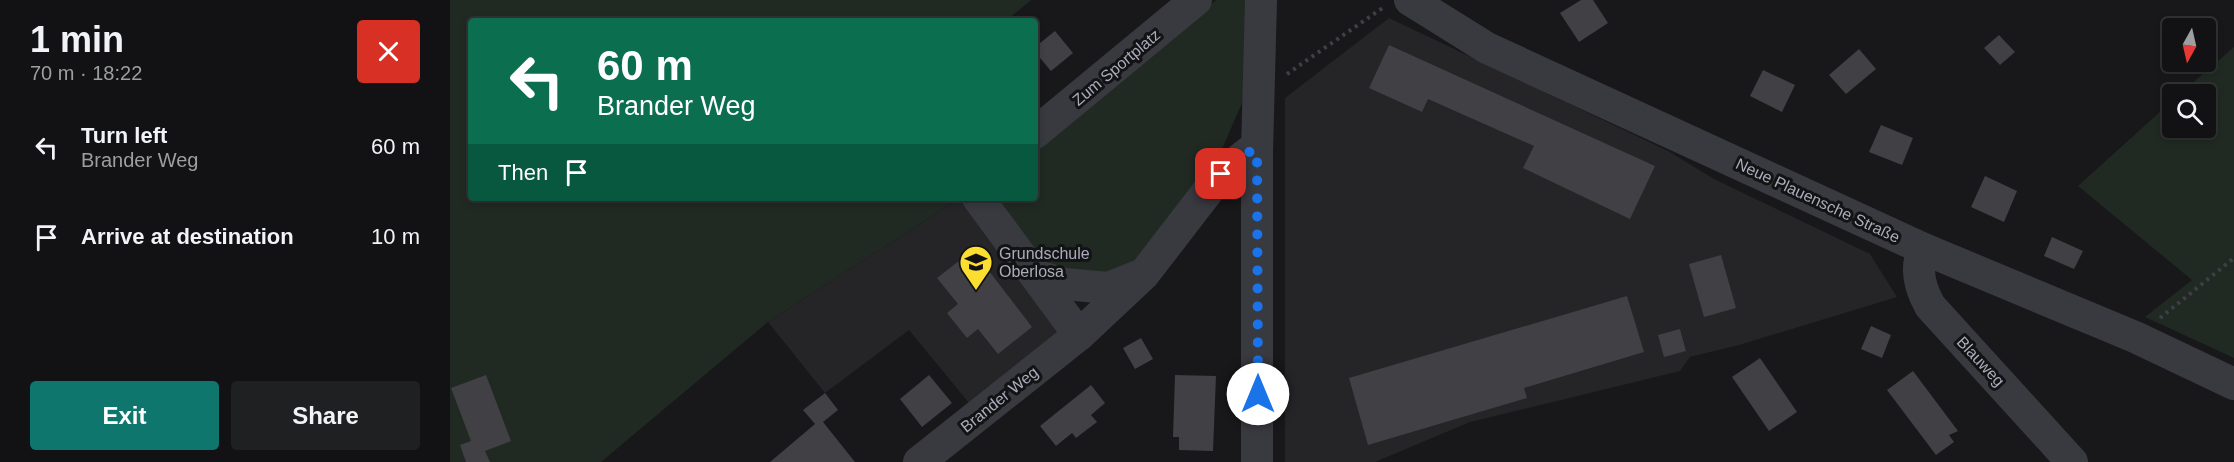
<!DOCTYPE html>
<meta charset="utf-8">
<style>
body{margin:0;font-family:Helvetica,sans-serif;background:#1f2022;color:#f1f3f6;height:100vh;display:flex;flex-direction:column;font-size:22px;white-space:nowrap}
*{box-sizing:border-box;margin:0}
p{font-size:20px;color:#9c9ea0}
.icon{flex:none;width:33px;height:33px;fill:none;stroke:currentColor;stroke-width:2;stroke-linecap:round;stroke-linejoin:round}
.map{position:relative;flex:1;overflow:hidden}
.side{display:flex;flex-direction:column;background:#121214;width:450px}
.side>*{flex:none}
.guide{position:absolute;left:18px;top:18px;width:570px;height:183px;border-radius:6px;box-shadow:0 3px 9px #0003,0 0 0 2px #313234;background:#0b6e4f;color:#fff;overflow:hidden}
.needle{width:39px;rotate:188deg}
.controls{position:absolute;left:1712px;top:18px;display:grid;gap:12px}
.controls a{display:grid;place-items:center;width:54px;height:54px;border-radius:6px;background:#121214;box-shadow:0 3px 9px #0003,0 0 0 2px #313234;font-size:30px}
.pin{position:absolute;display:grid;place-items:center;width:51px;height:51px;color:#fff;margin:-26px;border-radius:12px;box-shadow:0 3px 9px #0006}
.me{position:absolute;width:66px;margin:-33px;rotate:0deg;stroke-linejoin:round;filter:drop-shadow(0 0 4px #0008)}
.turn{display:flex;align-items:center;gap:21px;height:126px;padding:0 30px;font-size:27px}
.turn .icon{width:78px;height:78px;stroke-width:2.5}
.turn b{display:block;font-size:42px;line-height:51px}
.then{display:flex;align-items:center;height:57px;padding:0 30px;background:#0003;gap:12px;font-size:22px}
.round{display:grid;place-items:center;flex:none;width:63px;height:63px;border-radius:6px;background:#1f2022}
.summary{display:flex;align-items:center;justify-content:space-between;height:102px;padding:0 30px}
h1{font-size:36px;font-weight:700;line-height:45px}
.primary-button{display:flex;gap:12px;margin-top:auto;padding:12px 30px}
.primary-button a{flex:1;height:69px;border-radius:6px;background:#0f766e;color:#fff;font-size:24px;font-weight:700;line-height:69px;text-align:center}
.primary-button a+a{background:#1f2022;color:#f1f3f6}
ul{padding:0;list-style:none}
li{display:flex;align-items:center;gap:18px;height:90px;padding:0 30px}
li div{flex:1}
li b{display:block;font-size:22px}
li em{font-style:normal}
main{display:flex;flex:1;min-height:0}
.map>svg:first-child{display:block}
</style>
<main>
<section class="side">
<div class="summary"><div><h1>1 min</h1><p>70 m · 18:22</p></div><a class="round" style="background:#d93025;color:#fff"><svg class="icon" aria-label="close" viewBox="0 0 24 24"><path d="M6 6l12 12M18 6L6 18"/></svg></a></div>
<ul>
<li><svg class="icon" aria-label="left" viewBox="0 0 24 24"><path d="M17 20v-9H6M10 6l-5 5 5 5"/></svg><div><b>Turn left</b><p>Brander Weg</p></div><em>60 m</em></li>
<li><svg class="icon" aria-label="arrive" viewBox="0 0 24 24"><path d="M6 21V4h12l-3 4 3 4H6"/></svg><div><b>Arrive at destination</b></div><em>10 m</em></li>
</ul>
<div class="primary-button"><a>Exit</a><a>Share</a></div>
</section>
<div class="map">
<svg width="1784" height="462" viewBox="0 0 1784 462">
<rect width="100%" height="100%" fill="#18181a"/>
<!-- built -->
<g fill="#252427">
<polygon points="939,18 1218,151 1264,179 1420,254 1447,297 1289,345 1240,357 1230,371 1020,422 925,462 835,462 835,98"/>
<polygon points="510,198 517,198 611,331 519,403 459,330 375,393 318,322"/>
</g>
<!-- green -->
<g fill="#202922">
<polygon points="0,0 581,0 556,21 21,21 21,198 510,198 318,322 151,462 0,462"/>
<polygon points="766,0 799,0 799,87 769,156 675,274 599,268 545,198 585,198 585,149"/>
<polygon points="1784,47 1784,358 1695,317 1742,280 1628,186 1722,101 1722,128 1755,128 1755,94 1730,94"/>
</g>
<!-- building -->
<g fill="#404045">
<polygon points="1131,0 1143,0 1158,23 1129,42 1110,13"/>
<polygon points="605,31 623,53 601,71 585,52 585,47"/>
<polygon points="1549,35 1565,52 1550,65 1534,48"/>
<polygon points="939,45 1205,166 1180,219 1073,168 1084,146 978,99 972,112 919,88"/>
<polygon points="1409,49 1426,69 1396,94 1379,75"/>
<polygon points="1313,70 1345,85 1332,112 1300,96"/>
<polygon points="1431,125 1463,138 1452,165 1419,152"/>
<polygon points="1535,176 1567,191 1554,222 1521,207"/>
<polygon points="1602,237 1633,251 1624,269 1594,256"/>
<polygon points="523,250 582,327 548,354 528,329 517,338 497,313 508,304 487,278"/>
<polygon points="1271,255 1286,308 1254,317 1239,264"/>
<polygon points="1177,296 1194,352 1074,388 1077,398 918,445 899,378"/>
<polygon points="1421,326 1441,335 1432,358 1411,349"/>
<polygon points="1230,329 1236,351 1214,357 1208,335"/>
<polygon points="691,338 703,359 685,369 673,348"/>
<polygon points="1310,358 1347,412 1319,431 1282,377"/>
<polygon points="1463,371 1508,431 1499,435 1504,442 1486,455 1437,390"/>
<polygon points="36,375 61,441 35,451 40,462 16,462 10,445 21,441 1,388"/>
<polygon points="479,375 502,403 472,427 450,399"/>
<polygon points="725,375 766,376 763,451 729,450 729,437 723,437"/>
<polygon points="641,385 655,403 641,415 647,422 626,438 622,433 606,446 590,426"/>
<polygon points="375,393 388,410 373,422 405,462 320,462 365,424 353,410"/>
</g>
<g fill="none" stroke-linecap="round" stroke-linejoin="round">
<!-- path -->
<g stroke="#3f3f47" stroke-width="4" stroke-dasharray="3 4.5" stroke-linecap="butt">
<polyline points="837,74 934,7"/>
<polyline points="1710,318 1784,258"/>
</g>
<!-- minor -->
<g stroke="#393940" stroke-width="32">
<polyline points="960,0 1037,48 1474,249 1685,337 1784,384"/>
<polyline points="585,133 746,0"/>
<polyline points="528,198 629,335"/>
<path d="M1474 249C1464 268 1470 288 1480 306L1622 462"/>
<polyline points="588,276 615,284 658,288 688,276"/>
<polyline points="469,462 629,335 694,274 771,174 799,152 807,152"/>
<polyline points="807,462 807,152 811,0"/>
</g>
</g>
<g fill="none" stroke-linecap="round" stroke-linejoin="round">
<!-- route -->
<polyline stroke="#1a73e8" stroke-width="10" stroke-dasharray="0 18" points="771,174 799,152 807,152 808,394"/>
</g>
<!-- icons -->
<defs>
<symbol id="school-pin" viewBox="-11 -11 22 30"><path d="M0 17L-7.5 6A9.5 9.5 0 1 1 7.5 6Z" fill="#fbde2f" stroke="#131315"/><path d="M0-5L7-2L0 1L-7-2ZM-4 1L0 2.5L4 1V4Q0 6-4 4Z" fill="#111"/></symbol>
</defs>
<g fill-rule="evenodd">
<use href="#school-pin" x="507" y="243" width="38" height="52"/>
</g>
<g text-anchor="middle" stroke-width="6" stroke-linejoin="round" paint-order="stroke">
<!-- street labels -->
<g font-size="16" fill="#aaacbb" stroke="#131315">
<text transform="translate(666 67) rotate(-40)" y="6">Zum Sportplatz</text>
<text transform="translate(1368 200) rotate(25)" y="6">Neue Plauensche Straße</text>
<text transform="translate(1531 361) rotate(47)" y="6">Blauweg</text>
<text transform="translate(549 399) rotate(-39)" y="6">Brander Weg</text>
</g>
<!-- poi labels -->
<g font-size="16" fill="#aaacbb" stroke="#131315" text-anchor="start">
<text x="549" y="259">Grundschule<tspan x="549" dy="18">Oberlosa</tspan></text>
</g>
</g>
</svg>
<div class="controls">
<a><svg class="needle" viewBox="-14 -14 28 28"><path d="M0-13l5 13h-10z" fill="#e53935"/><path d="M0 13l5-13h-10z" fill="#9c9ea0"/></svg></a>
<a><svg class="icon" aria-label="search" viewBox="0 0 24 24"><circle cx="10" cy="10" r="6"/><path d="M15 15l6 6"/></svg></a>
</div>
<div class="pin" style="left:771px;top:174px;background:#d93025"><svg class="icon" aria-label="arrive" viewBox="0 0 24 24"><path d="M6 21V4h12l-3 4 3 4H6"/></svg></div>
<svg class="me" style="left:808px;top:394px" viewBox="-20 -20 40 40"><circle r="19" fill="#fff"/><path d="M0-13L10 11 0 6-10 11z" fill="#1a73e8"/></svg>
<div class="guide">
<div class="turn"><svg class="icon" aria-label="left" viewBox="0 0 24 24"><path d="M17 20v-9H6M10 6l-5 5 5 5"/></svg><div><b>60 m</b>Brander Weg</div></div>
<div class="then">Then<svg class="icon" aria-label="arrive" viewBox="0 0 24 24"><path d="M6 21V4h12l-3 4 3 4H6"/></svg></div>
</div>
</div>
</main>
